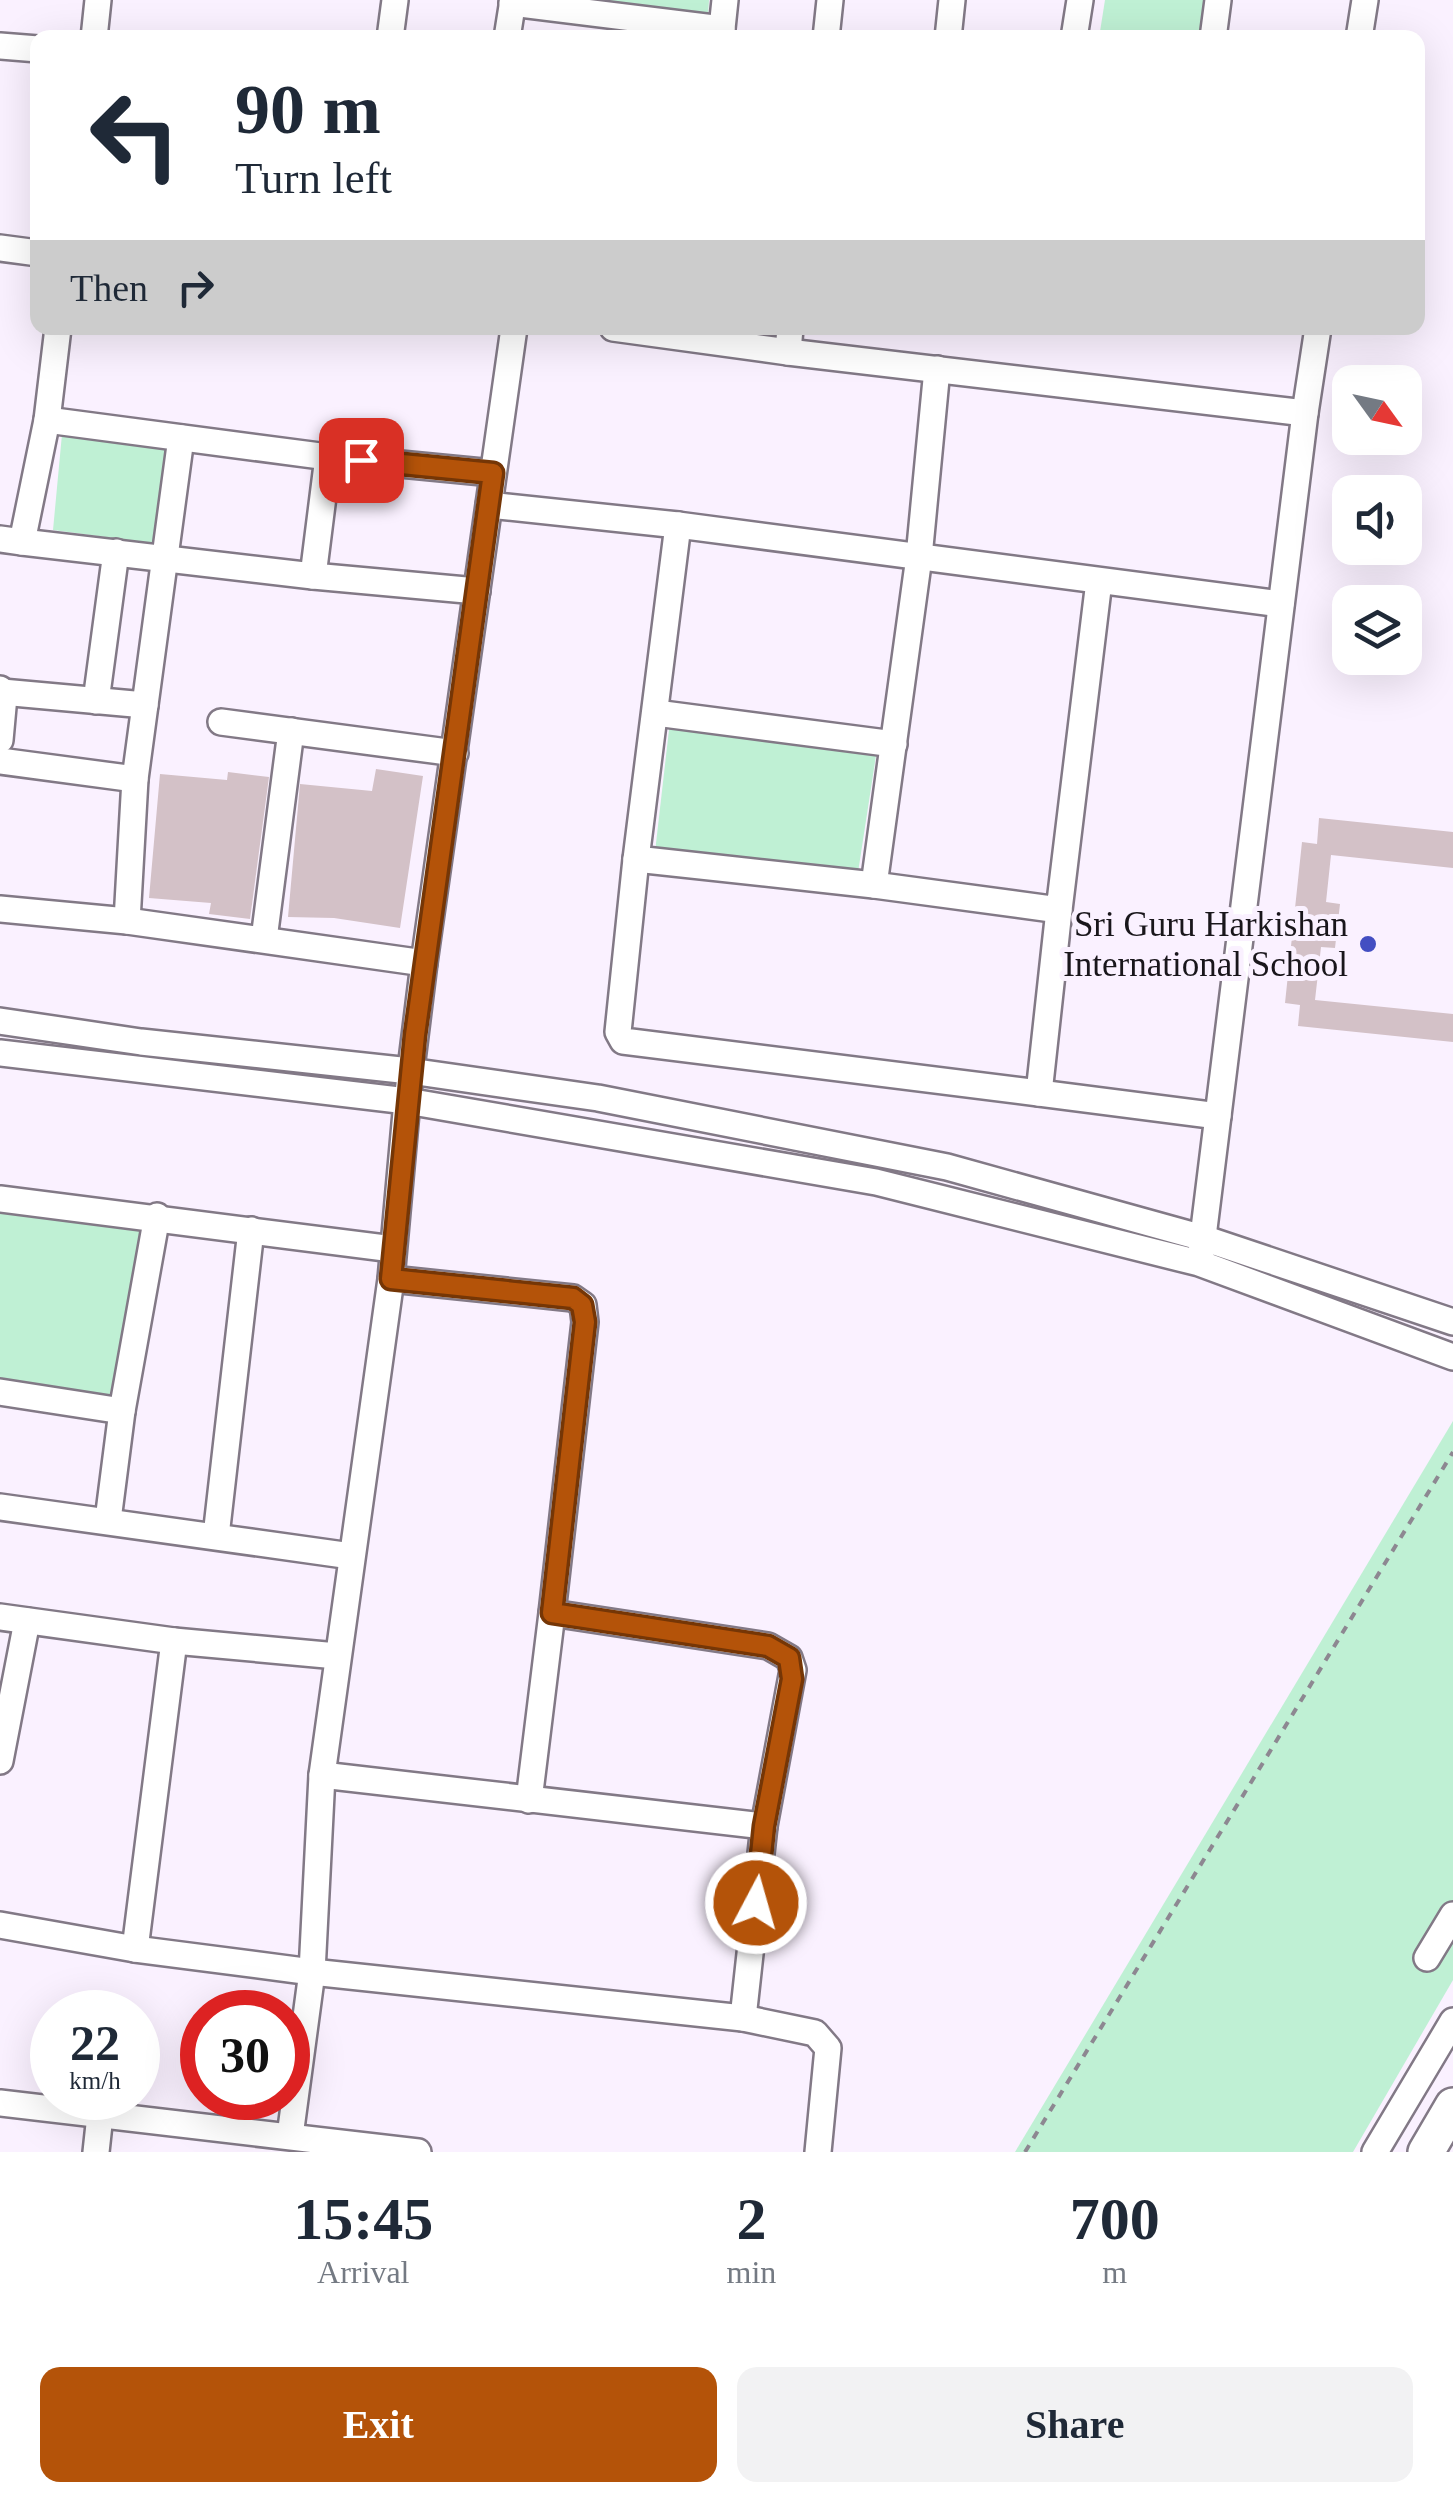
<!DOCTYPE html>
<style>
body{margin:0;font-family:Georgia,serif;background:#f2f2f3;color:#1f2937;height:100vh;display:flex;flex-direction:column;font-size:38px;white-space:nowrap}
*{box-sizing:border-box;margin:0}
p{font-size:32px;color:#747a83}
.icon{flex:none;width:55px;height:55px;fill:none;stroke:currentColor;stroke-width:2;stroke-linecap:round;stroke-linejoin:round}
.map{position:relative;height:2152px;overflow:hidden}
.sheet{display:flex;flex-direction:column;background:#fff;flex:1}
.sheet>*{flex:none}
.banner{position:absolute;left:30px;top:30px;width:1395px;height:305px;border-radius:20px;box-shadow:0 10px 40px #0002;background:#fff;color:#1f2937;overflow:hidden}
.needle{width:65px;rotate:123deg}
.fabs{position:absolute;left:1332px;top:365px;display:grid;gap:20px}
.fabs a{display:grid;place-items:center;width:90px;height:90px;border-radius:20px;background:#fff;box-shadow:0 10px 40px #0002;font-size:50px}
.speed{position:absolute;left:30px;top:1990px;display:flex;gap:20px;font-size:50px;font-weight:700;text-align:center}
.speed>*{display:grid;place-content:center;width:130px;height:130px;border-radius:50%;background:#fff;box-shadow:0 10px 40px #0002;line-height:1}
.speed small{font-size:25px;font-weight:400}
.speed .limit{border:15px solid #d22;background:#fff;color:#111}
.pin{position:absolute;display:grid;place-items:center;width:85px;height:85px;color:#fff;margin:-42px;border-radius:20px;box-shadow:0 5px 15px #0006}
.me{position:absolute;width:110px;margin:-55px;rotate:6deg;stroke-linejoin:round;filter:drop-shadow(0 0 8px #0008)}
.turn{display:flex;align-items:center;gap:35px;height:210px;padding:0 40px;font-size:45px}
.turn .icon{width:130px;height:130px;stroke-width:2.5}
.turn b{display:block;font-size:70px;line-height:85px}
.then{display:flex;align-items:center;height:95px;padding:0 40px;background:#0003;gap:20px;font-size:38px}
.eta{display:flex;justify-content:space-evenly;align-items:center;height:170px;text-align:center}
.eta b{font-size:60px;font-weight:600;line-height:70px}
.cta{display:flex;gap:20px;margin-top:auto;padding:20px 40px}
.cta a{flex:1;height:115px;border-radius:20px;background:#b45309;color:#fff;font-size:40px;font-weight:600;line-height:115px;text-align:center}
.cta a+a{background:#f2f2f3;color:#1f2937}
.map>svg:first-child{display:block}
</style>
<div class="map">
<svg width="1453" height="2152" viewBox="0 0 1453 2152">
<rect width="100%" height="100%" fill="#faf1ff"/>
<!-- green -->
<g fill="#bff0d4">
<polygon points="603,0 709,0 708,15"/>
<polygon points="1105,0 1207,0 1201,37 1099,38"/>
<polygon points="62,434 174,451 158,544 53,530"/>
<polygon points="670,721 877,749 857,879 655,852"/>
<polygon points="0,1207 145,1224 113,1404 0,1385"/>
<polygon points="1453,1421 1453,1980 1353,2152 1015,2152"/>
</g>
<!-- building -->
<g fill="#d3c1c7">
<polygon points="376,769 423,776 400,928 334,918 288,917 300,784 372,791"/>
<polygon points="228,772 269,777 250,919 209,914 211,903 149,898 160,774 227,780"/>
<polygon points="1319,818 1453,832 1453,868 1331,855 1326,902 1340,904 1335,948 1321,947 1315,1000 1453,1014 1453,1042 1298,1026 1300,1005 1285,1003 1302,842 1317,844"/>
</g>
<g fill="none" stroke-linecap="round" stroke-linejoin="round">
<defs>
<g id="minor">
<polyline points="512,3 722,29"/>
<polyline points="94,38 98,0"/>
<polyline points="390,38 395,0"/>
<polyline points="507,38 513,0"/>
<polyline points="721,38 725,0"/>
<polyline points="826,38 830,0"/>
<polyline points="948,38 952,0"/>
<polyline points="1074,38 1080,0"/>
<polyline points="1213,38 1218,0"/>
<polyline points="1359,38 1365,0"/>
<polyline points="0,46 38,49"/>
<polyline points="0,248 38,253"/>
<polyline points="613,328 788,352 790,328"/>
<polyline points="788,352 1305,413"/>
<polyline points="47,420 328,457 493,473"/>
<polyline points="489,505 678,525 1281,604"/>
<polyline points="678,525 636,859 874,885 1059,910 1099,581"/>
<polyline points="0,539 22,542 47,420 58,328"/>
<polyline points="22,542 313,576 477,591"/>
<polyline points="313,576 328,457"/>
<polyline points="0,689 4,696 0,740"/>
<polyline points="2,692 145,705"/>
<polyline points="96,701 116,552"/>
<polyline points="656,713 894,744"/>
<polyline points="221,722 455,753"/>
<polyline points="0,761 135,779"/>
<polyline points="636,859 618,1032 623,1041 1039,1093 1059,910"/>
<polyline points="874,885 919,557 937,369"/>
<polyline points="0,909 127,921 424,963"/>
<polyline points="127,921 135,779 181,438"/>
<polyline points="264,939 291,731"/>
<polyline points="0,1021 141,1042 410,1071 598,1098 947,1167 1203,1238 1453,1322"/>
<polyline points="0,1053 407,1101 876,1182 1199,1263 1453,1357"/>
<polyline points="1039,1093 1218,1116"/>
<polyline points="0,1199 393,1249"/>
<polyline points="1201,1253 1305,413 1318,328"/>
<polyline points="391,1279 573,1298 583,1305 585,1322 552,1613 768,1646 789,1658 793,1670 764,1826 743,2018"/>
<polyline points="0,1392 122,1411"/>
<polyline points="0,1507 351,1556"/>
<polyline points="108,1520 122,1411 157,1216"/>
<polyline points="216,1536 251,1230"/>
<polyline points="0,1617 174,1641 337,1656"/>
<polyline points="0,1761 27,1621"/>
<polyline points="322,1775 764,1826"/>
<polyline points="529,1800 552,1613"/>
<polyline points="0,1925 135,1949 312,1972 743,2018 815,2033 828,2048 818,2152"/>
<polyline points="135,1949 174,1641"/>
<polyline points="1427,1958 1453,1915"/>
<polyline points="0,2103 418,2152"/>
<polyline points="290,2136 312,1972 322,1775 391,1279 407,1101 424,963 514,328"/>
<polyline points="96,2152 100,2115"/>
<polyline points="1375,2152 1453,2021"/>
</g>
<polyline id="highway" points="1426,2152 1453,2106"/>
</defs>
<!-- minor casing -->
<use href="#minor" stroke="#827986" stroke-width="30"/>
<!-- highway casing -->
<use href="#highway" stroke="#827986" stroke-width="40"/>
<!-- path -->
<polyline stroke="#8d8791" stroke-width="4" stroke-dasharray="8 8" stroke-linecap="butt" points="1025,2152 1453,1452"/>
<!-- minor -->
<use href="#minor" stroke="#fff" stroke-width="25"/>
<!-- highway -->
<use href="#highway" stroke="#fff" stroke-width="35"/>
</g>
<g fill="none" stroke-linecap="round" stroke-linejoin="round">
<defs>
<polyline id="route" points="361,460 493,473 415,1035 391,1279 573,1298 582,1305 585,1322 552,1613 768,1646 789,1658 792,1679 764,1826 756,1903"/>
</defs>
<!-- route casing -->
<use href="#route" stroke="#753606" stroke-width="25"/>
<!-- route -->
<use href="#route" stroke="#b45309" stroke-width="18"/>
</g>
<!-- markers -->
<circle fill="#434ec2" stroke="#faf1ff" stroke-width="4" cx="1368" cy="944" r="10"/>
<g text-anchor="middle" stroke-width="10" stroke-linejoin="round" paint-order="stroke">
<!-- poi labels -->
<g font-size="35" fill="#19161b" stroke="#faf1ff" text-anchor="end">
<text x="1348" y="936">Sri Guru Harkishan<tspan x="1348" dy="40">International School</tspan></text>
</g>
</g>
</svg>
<div class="fabs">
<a><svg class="needle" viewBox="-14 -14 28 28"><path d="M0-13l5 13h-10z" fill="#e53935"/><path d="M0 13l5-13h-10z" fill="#747a83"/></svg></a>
<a><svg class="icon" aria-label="sound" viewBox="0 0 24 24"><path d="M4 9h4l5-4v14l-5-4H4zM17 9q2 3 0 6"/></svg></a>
<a><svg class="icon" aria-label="layers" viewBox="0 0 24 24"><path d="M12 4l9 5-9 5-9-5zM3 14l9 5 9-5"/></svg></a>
</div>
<div class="speed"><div>22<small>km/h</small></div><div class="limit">30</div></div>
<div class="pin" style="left:361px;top:460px;background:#d93025"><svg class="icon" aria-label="arrive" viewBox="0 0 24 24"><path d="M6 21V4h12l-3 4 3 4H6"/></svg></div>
<svg class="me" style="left:756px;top:1903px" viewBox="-20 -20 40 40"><circle r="17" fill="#b45309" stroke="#fff" stroke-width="3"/><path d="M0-11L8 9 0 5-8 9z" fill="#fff"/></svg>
<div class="banner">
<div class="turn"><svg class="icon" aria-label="left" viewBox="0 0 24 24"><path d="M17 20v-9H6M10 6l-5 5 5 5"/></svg><div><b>90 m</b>Turn left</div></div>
<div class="then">Then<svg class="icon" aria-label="right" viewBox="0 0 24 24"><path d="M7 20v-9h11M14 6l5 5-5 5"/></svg></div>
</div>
</div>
<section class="sheet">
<div class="eta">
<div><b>15:45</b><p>Arrival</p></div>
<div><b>2</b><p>min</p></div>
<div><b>700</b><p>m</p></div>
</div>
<div class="cta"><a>Exit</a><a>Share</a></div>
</section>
